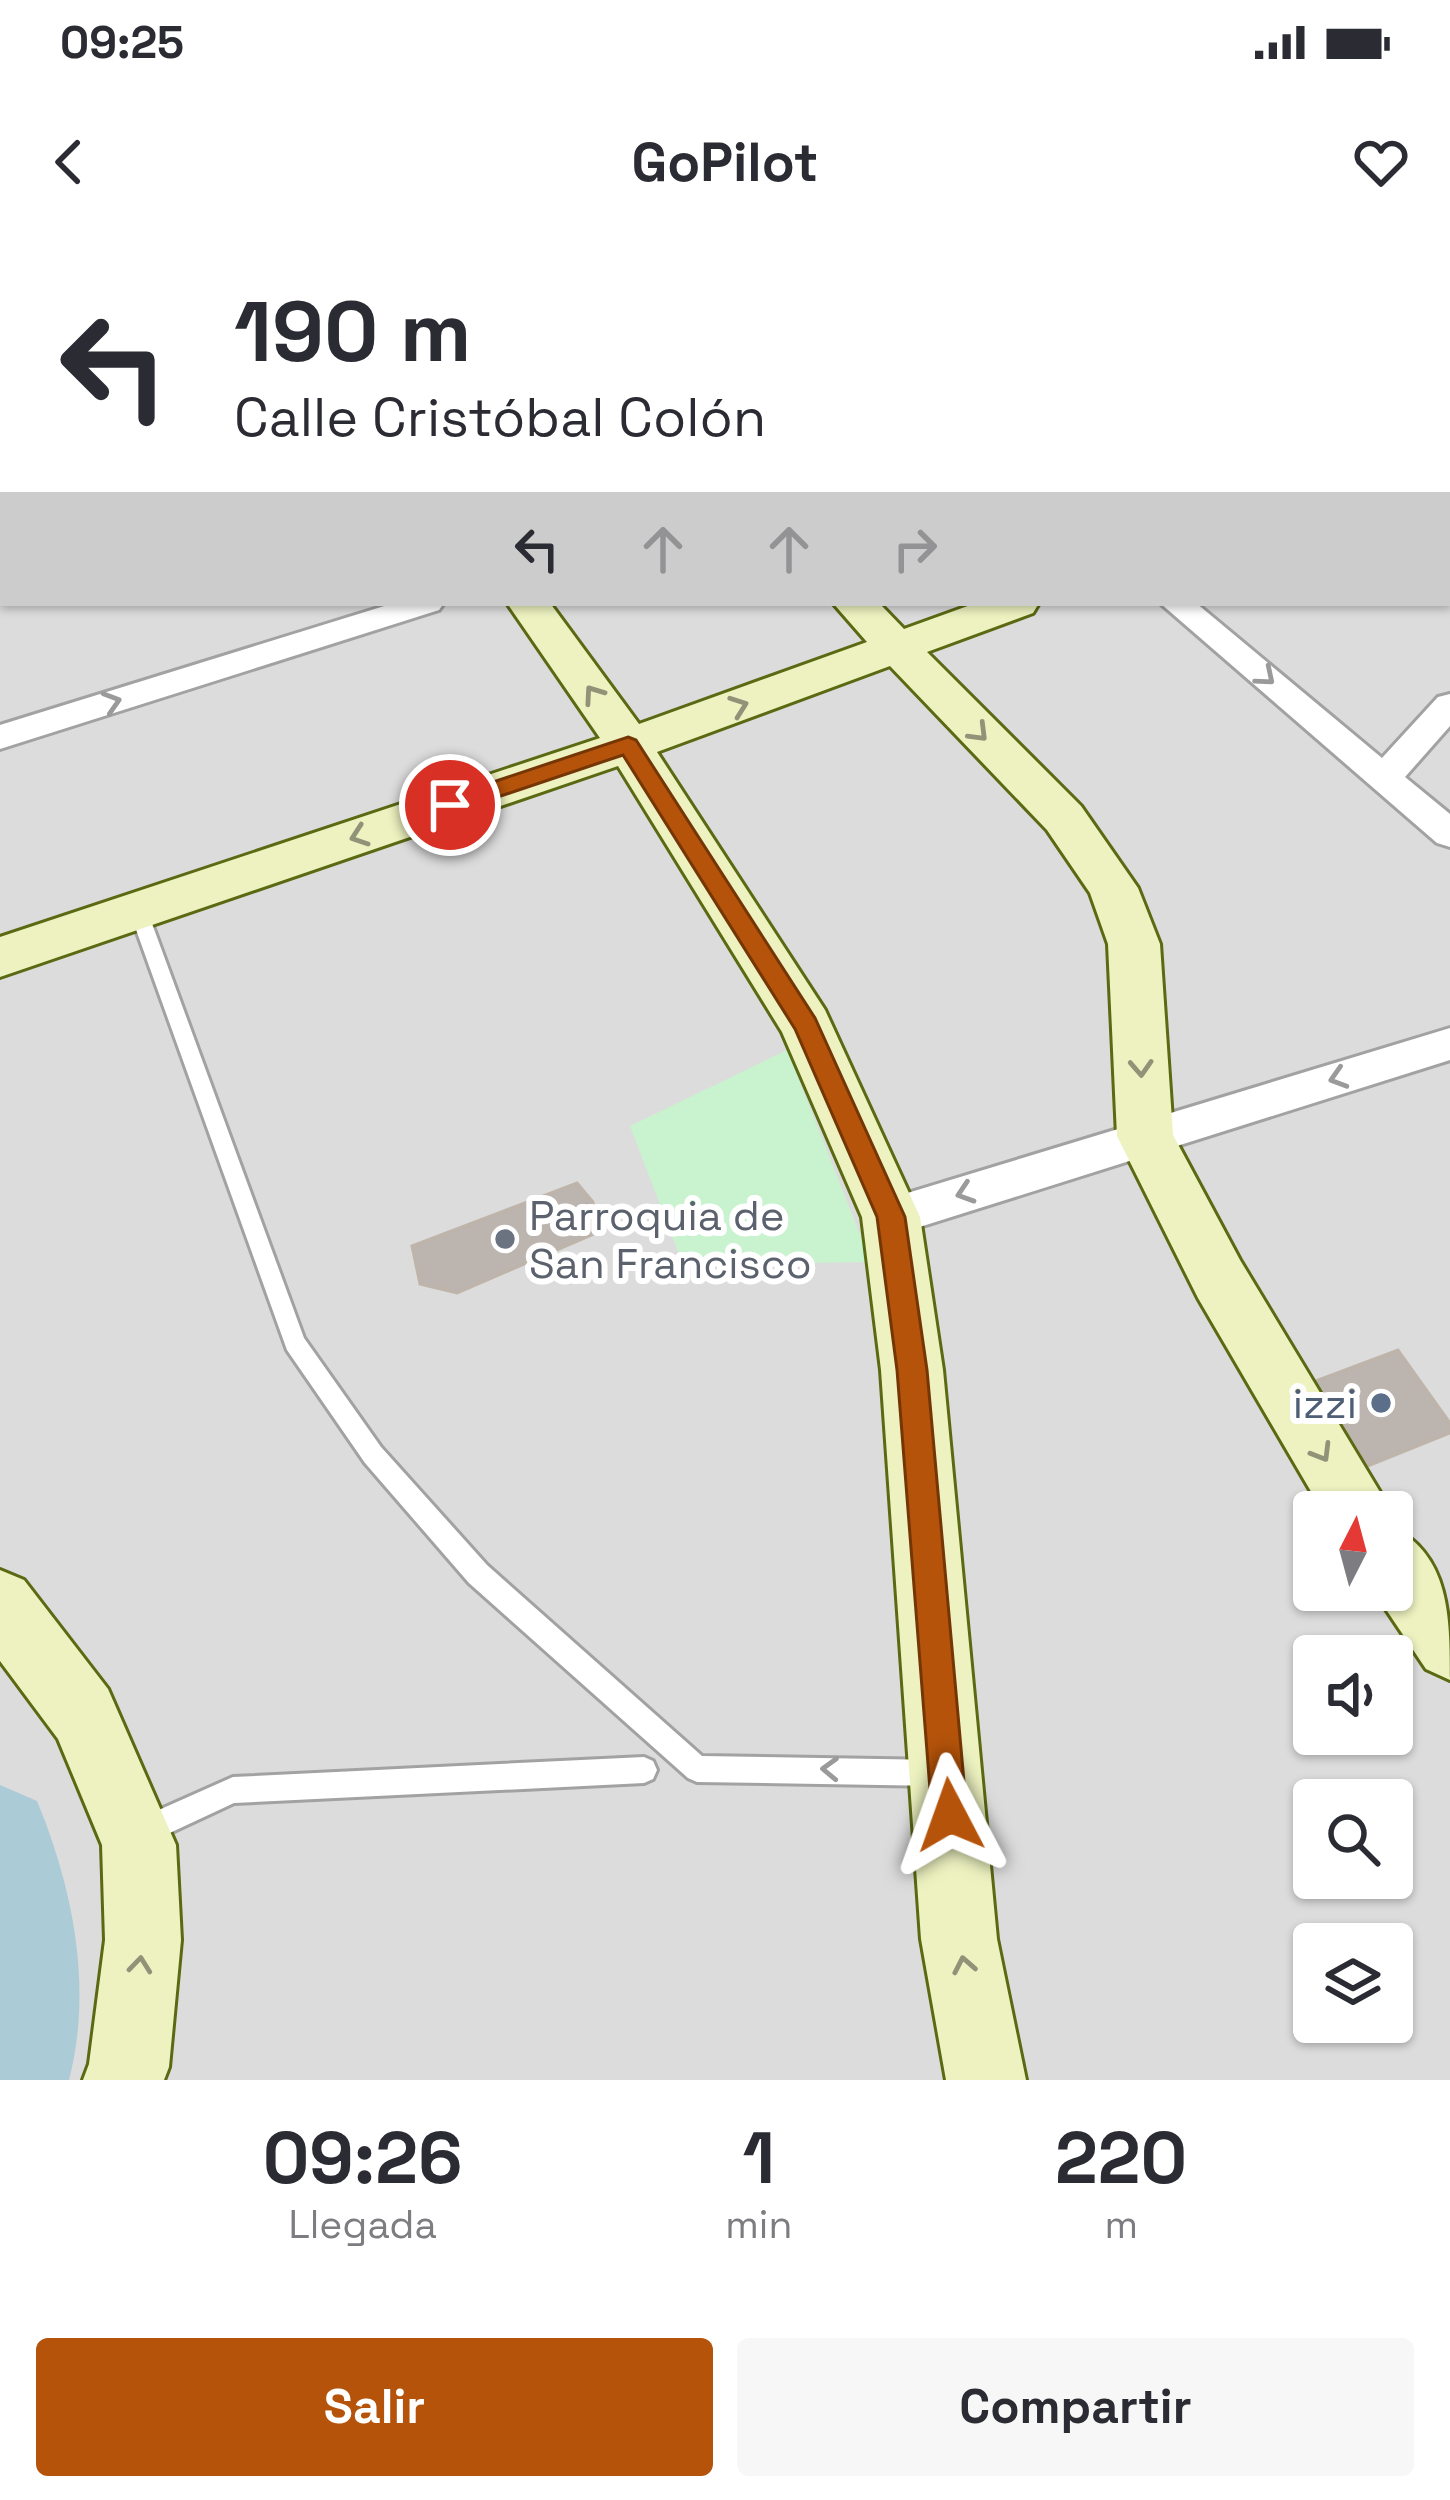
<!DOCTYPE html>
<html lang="es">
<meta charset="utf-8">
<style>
body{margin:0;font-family:"Space Grotesk",sans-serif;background:#f7f7f7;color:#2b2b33;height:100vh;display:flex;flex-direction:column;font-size:45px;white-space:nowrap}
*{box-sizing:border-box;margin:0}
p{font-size:39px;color:#7c7c81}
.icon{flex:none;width:66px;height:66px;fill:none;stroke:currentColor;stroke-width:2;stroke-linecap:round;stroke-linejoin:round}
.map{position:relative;height:1840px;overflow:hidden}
.side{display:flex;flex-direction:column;background:#fff;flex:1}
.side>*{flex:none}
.top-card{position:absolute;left:0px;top:0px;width:1452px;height:366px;box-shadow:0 3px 9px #0004;background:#fff;color:#2b2b33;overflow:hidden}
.needle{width:78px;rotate:6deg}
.buttons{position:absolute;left:1293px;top:1251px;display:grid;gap:24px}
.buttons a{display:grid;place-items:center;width:120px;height:120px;border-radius:12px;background:#fff;box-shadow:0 3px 9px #0004;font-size:60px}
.pin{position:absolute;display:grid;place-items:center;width:102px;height:102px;color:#fff;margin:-51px;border:6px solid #fff;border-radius:50%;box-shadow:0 3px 12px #0007}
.me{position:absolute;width:132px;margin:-66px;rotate:356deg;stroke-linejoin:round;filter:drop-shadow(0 0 9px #0008)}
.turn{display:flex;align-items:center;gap:42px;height:252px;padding:0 36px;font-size:54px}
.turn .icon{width:156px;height:156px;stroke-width:2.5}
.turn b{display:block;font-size:84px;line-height:102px}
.lanes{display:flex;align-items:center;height:114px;padding:0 36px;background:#0003;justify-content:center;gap:60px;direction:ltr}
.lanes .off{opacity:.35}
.eta{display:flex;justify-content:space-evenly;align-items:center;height:204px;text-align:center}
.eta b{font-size:72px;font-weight:700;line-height:84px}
.button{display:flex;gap:24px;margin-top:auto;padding:24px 36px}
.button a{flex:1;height:138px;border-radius:12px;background:#b45309;color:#fff;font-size:48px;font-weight:700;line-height:138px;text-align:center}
.button a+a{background:#f7f7f7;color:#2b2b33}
.status{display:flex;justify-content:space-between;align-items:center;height:84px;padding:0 60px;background:#fff;direction:ltr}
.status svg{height:33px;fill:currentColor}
header{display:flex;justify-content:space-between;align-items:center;height:156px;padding:0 36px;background:#fff;font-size:54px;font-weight:700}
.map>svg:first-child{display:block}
</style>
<div class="status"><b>09:25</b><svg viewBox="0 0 49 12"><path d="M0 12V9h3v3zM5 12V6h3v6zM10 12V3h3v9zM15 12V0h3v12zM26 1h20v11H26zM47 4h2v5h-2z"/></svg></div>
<header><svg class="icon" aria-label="back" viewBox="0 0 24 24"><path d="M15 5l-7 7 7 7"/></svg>GoPilot<svg class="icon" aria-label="heart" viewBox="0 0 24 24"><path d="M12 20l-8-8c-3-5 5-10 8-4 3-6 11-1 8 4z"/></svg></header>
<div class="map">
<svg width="1450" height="1840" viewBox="0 0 1450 1840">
<rect width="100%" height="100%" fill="#eeece6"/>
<!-- residential -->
<path fill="#dcdcdc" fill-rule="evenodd" d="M0 0H1450V1840H0ZM3 3H1449V363H3ZM1314 1272H1392V1350H1314ZM1314 1416H1392V1494H1314ZM1314 1560H1392V1638H1314ZM1314 1704H1392V1782H1314Z"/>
<!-- park -->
<polygon fill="#c8f3ce" points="787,810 871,1022 683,1025 630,886"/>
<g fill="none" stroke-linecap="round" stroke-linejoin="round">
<!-- river -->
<path fill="#abcbd7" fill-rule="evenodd" d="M0 1545 37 1561C73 1648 93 1748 69 1840H0Z"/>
</g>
<!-- building -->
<g fill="#bbb4af" stroke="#beb4aa" stroke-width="3">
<polygon points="577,943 593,962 596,993 457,1053 420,1044 412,1006"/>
<polygon points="1398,1110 1450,1183 1450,1193 1368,1226 1313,1142"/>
</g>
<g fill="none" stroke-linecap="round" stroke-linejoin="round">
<!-- secondary-tunnel -->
<polyline stroke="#c4c3be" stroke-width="38" stroke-dasharray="38 20" stroke-linecap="butt" points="1051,0 1055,3"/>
<defs>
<g id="lane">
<polygon points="138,663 147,670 304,1098 381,1207 487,1325 702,1516 938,1520 947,1524 951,1533 947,1542 938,1546 697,1542 688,1538 469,1343 365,1223 287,1110 129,670"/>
<polygon points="644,1517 653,1521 657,1530 653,1539 644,1543 234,1563 144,1605 134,1601 130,1591 134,1581 233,1537"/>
</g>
<g id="street">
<polygon points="762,0 788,0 790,3 764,3"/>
<polygon points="1300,0 1326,0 1328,3 1302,3"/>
<rect x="1449" y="15" width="1" height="16"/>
<rect x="1449" y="85" width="1" height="17"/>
<polygon points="3,189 3,207 0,208 0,190"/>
<polygon points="394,363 444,363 439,370 0,509 0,485"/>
<polygon points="1160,363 1196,363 1382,518 1438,457 1450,454 1450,486 1405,537 1450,574 1450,607 1437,603"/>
<polygon points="1450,788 1450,820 891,996 876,990 869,977 876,964 891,958"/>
</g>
<g id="secondary">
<polygon points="78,0 123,0 76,3"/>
<polygon points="251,0 285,0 287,3 253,3"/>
<polygon points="506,0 541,0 543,3 508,3"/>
<polygon points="0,15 3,15 0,36"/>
<rect x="1449" y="179" width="1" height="24"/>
<polygon points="1449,290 1450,291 1450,317 1449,316"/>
<polygon points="507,363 550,363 639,484 867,402 833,363 879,363 904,389 976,363 1039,363 1033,373 927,412 1081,566 1138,648 1160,704 1173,895 1240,1020 1392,1272 1323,1272 1198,1058 1117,896 1108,704 1090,653 1047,590 890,426 657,512 825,770 920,977 943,1130 997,1699 1026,1840 946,1840 921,1699 881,1130 862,977 782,792 618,526 0,737 0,697 600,498"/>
<path d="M1392 1287C1450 1315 1450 1378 1450 1440L1426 1429 1373 1350H1392Z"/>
<polygon points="0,1330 24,1340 108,1449 176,1605 181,1700 169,1827 164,1840 83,1840 89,1824 105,1700 102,1605 58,1499 0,1421"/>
</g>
</defs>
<!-- lane casing -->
<use href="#lane" stroke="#a2a2a2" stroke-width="6"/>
<!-- street casing -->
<use href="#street" stroke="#a2a2a2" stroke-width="6"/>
<!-- secondary casing -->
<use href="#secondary" stroke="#5b6912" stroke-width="6"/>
<!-- path -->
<g stroke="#e98d7c" stroke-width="4.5" stroke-dasharray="4.5 4.5" stroke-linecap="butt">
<polyline points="849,0 881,0"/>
<polyline points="1010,0 1014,3"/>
</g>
<!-- lane -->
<use href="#lane" fill="#fff" fill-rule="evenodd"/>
<!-- street -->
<use href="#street" fill="#fff" fill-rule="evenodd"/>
<!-- secondary -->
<use href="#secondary" fill="#edf2c0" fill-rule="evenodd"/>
</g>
<!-- one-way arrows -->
<defs><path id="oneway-chevron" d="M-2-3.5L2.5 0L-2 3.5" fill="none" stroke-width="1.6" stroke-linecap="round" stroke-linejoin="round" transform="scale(3)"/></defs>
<g stroke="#9a9a9a">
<use href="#oneway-chevron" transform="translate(1266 437) rotate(40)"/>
<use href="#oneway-chevron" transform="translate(112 462) rotate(-17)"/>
<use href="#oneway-chevron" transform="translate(1338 838) rotate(163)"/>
<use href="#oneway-chevron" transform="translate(965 953) rotate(162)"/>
<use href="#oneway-chevron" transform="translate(830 1529) rotate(-178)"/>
</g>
<g stroke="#909377">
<use href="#oneway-chevron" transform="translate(593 454) rotate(-125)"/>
<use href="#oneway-chevron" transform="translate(739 466) rotate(-20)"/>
<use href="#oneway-chevron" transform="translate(979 493) rotate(45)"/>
<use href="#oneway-chevron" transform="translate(359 596) rotate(161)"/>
<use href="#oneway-chevron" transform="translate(1141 828) rotate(87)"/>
<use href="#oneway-chevron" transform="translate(1322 1213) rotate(59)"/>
<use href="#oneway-chevron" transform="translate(140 1725) rotate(-84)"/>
<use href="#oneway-chevron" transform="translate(964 1725) rotate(-101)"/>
</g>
<!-- route -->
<polygon fill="#b45309" stroke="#753606" stroke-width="3" points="628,497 636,500 815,778 905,977 927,1130 967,1575 962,1587 950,1592 937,1587 932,1575 897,1130 877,977 795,789 623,515 450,573 439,565 442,559"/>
<!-- markers -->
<circle fill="#6b7280" stroke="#fff" stroke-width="4.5" cx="505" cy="999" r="12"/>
<circle fill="#5c6f8a" stroke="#fff" stroke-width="4.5" cx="1381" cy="1163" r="12"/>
<g text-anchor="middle" stroke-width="12" stroke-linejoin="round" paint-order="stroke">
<!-- worship labels -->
<g font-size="42" fill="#5b616d" stroke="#fff" text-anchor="start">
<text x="529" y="990">Parroquia de<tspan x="529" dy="48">San Francisco</tspan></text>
</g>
<!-- service labels -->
<g font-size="42" fill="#4e5e75" stroke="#fff" text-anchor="end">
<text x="1357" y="1178">izzi</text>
</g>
</g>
</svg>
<div class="buttons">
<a><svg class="needle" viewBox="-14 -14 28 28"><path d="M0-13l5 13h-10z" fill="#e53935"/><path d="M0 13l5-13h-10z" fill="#7c7c81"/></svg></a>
<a><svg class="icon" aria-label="sound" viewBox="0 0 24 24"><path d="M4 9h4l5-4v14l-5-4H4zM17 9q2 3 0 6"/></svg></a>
<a><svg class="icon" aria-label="search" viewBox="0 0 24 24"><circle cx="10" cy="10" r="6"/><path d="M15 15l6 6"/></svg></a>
<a><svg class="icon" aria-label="layers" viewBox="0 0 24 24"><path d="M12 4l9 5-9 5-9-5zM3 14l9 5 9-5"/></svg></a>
</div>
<div class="pin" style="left:450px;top:565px;background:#d93025"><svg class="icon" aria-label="arrive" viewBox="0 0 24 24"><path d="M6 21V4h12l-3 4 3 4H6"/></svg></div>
<svg class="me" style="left:950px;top:1575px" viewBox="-20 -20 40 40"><path d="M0-17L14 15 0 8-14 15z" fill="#b45309" stroke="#fff" stroke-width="4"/></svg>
<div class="top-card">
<div class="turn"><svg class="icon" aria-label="left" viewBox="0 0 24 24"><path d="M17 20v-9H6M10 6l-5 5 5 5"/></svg><div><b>190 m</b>Calle Cristóbal Colón</div></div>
<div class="lanes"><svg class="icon" aria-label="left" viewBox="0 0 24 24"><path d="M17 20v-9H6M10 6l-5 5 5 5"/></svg><svg class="icon off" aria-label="ahead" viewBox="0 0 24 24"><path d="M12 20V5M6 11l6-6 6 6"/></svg><svg class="icon off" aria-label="ahead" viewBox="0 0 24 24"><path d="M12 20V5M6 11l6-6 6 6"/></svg><svg class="icon off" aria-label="right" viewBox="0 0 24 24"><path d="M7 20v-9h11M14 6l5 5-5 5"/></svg></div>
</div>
</div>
<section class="side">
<div class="eta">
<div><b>09:26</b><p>Llegada</p></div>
<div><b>1</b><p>min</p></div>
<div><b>220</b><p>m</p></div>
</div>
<div class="button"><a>Salir</a><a>Compartir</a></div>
</section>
